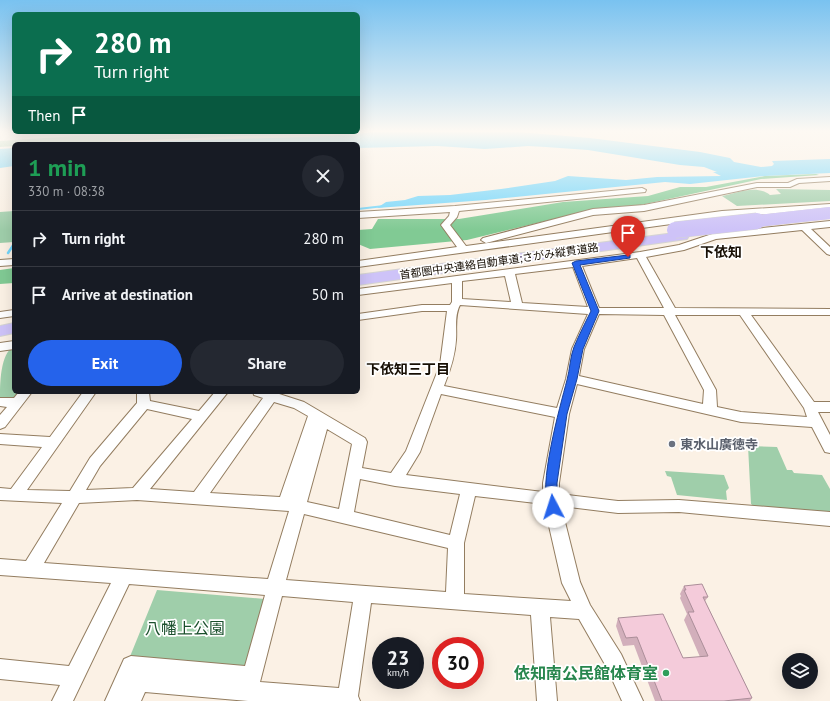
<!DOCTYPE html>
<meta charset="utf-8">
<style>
body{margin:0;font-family:"PT Sans","Noto Sans JP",sans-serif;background:#242831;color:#f1f3f6;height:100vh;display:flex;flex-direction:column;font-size:15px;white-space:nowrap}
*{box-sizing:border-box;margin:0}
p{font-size:13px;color:#9ea1a6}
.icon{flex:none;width:22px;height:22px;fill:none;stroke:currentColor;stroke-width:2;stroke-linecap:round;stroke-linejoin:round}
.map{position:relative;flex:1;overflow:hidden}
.sheet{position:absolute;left:12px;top:142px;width:348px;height:252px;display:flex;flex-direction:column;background:#171b24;border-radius:6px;box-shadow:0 4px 16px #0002}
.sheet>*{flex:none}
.hud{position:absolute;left:12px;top:12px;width:348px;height:122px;border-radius:6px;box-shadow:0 4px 16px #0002;background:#0b6e4f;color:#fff;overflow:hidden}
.fabs{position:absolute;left:782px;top:653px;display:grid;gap:8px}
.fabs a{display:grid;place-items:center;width:36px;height:36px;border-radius:50%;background:#171b24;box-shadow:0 4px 16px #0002;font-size:20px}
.speed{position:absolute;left:372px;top:637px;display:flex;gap:8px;font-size:20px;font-weight:700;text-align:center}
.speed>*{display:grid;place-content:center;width:52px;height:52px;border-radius:50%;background:#171b24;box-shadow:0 4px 16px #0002;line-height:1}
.speed small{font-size:10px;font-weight:400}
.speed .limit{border:6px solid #d22;background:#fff;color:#111}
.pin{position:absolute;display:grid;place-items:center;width:34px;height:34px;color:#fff;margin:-41px -17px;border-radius:50% 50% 50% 0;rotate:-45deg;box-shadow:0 0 4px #0007}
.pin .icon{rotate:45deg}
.me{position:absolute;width:44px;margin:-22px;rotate:355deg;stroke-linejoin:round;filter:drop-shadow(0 0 3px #0008)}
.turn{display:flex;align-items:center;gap:14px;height:84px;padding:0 16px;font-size:18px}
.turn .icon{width:52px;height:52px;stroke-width:2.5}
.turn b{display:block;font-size:28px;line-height:34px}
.then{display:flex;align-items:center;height:38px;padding:0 16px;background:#0003;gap:8px;font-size:15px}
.round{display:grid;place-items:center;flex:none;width:42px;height:42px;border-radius:21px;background:#242831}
.overview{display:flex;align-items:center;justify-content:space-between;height:68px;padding:0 16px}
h1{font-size:24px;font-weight:800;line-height:30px;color:#1e9e55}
.primary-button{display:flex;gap:8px;margin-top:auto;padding:8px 16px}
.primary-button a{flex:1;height:46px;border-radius:24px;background:#2563eb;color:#fff;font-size:16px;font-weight:800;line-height:46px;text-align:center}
.primary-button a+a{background:#242831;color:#f1f3f6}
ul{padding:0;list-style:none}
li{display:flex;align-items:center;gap:12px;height:56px;padding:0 16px;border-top:1px solid #363941}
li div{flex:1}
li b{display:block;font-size:15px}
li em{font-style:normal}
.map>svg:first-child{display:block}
</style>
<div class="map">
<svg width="830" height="701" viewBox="0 0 830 701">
<rect width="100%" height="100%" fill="#fbf1e5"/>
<!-- green -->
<g fill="#9fceaa">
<polygon points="277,132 343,132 51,144 14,144 14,146 0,147 0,141 75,136"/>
<path d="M776 189 830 190V201L737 206 722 196C737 193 756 184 770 195L781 194Z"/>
<polygon points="14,211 14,242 0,243 0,212"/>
<path d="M14 346V392H20C14 399 9 399 0 399 0 384 0 354 14 346Z"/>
<polygon points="748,446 777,447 787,470 792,470 794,473 822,475 830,489 830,514 755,507 751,504"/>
<polygon points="665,471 724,475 729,488 726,491 727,500 677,495 671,477 667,476"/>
<polygon points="157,590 265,599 245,668 129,659"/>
</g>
<!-- forest -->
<g fill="#81ca94">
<polygon points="816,174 819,175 761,179 636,206 587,211 467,240 370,249 358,244 358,230 372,229 378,219 459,219 563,202 648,196 680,187 706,187 765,176"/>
<polygon points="14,268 14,283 0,284 0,270"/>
</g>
<!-- water -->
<g fill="#73d6fb">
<polygon points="374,132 518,132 590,138 700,152 730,158 734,162 761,167 772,166 774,164 772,161 830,159 830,173 765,176 690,184 665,182 486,200 377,208 386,202 405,200 418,196 450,195 501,189 555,181 568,176 626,180 657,177 721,176 713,172 717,172 704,167 680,165 588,150 546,147 528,146 485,149 437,146 358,148 358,144 71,144 332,136"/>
<polygon points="14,148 14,166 0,168 0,149"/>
</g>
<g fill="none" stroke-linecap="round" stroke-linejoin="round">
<!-- stream-far1 -->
<polyline stroke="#73d6fb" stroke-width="2" points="358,209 384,206"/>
<!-- stream -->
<polyline stroke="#73d6fb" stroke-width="2.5" points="8,253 14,244"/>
<defs>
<g id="minor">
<polygon points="830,177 830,181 799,183 790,187 757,187 644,211 593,215 486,243 481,240 483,238 593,209 644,205 757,183 788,183 797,179"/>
<polygon points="642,188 646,190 645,192 459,211 457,217 450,225 466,246 722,211 830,204 830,210 722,217 358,267 358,261 457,247 441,225 449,216 450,212 358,218 358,212 455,206"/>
<path d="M830 221V227L811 229 830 247V255L827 254 802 230 716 239 684 250 646 257 675 308 830 309V315H751L814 402H830V412H818L830 435V453L825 452 812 427 741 422 577 384 569 414 559 483V494L618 501 679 500 830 512V526L679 512 618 513 561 506 580 582 590 605 621 654 643 701H622L607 668 579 619 550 617 557 701H537L531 615 371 603 358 696 360 701H248L145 692 141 701H105L124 659 131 656 245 666 265 595 129 584 73 701H52L60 685 0 679V659L69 666 111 583 0 575V559L26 561 62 503 0 500V488L11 489 42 447 0 444V434L50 437 83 392H96L27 490 70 491 90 458 137 403V392H149L150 401 199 411 215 392H228L150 489 194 492 263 398 254 395 253 392H273L304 402 365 438 367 442 362 468 391 473 406 451 440 365 447 311H422L358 320V314L422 305H450L452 302V283L358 295V289L640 252 679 245 715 233ZM637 258 664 308H599L582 266ZM573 267 588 307 522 303 515 274ZM505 276 511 302 462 299V281ZM460 305 588 314 572 349 566 379 557 408 444 386C450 371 455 356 456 340 457 329 454 316 460 305ZM599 314 664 315 704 390 703 404 579 376 584 349ZM675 315H740L804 408 807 417 741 412 717 407 716 390ZM441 394 555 417 543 483V492L406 475 420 452ZM274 402 294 408 308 416 280 497 210 493ZM147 409 192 419 133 488 86 490 100 466ZM327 429 352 444 339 509 307 502ZM360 479 395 486 460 494 450 535 354 512ZM475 496 544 504 562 583 571 601 464 594V543ZM137 500 289 511 268 579 44 563 79 503ZM304 514 448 548 446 592 286 580ZM282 596 353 602 339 688 260 682Z"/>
<polygon points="14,259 14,265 0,266 0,260"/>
<polygon points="14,310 14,316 0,318 0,312"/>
<polygon points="14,341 14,349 0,351 0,343"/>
<polygon points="19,392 32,392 5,427 0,429 0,415 7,407 0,406 0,398 14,398"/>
</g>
<g id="highway">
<polygon points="682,232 687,233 689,236 687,239 358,285 358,275"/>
<polygon points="14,323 14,333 0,336 0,326"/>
</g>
</defs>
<!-- minor casing -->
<use href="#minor" stroke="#937d60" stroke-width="2"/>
<!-- highway casing -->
<use href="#highway" stroke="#d5d4d2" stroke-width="2"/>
<!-- minor -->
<use href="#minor" fill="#fff" fill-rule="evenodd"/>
<!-- highway -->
<use href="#highway" fill="#cec3f8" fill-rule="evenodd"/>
<defs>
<polyline id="highway-bridge-far1" points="748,222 830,213"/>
<polyline id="highway-bridge" points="675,230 757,221"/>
</defs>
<!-- highway-bridge-far1 casing -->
<use href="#highway-bridge-far1" stroke="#d5d4d2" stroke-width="12" stroke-linecap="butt"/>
<!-- highway-bridge casing -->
<use href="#highway-bridge" stroke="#d5d4d2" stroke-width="17" stroke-linecap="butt"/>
<!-- highway-bridge-far1 -->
<use href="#highway-bridge-far1" stroke="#cec3f8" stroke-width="12"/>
<!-- highway-bridge -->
<use href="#highway-bridge" stroke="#cec3f8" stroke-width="16"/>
</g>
<!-- wall -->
<polygon fill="#d2afbb" points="684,586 708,597 705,601 752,698 750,701 655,701 634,645 623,646 616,626 618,618 683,658 700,657 684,620 687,614 680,598 681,596 680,594"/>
<!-- building -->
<polygon fill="#f4cbda" stroke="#ab8e99" points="702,584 708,597 703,597 752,698 724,701 662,701 637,637 626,638 618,618 663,614 683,658 708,656 688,612 694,612 684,590 686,590 684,586"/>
<!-- sky -->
<linearGradient id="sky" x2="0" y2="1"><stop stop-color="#79c2f0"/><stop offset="0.57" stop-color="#fdf9f3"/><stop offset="1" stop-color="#fdf9f3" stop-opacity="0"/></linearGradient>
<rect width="830" height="230" fill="url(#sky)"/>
<!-- route -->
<path fill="#2563eb" stroke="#184099" d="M628 255H630V258L580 265 599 311 583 349 577 379 567 414 557 483V499L559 507 557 511 553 512 549 511C537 487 560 407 567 380 570 369 570 357 574 347 579 335 585 323 591 311L572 263 576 261Z"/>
<!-- markers -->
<circle fill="#6b7280" stroke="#fff" stroke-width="1.5" cx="672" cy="444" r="4"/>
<circle fill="#2e9e5b" stroke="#fff" stroke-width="1.5" cx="666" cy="673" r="4"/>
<g text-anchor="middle" stroke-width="3.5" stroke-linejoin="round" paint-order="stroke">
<!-- far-street labels -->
<g font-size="11" fill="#170f05" stroke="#fff">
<text transform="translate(499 261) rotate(-8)" y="4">首都圏中央連絡自動車道;さがみ縦貫道路</text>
</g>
<!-- worship labels -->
<g font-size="13" font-weight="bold" fill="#5b616d" stroke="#fff" text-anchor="start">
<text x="680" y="449">東水山廣徳寺</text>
</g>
<!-- neighbourhood labels -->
<g font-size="14" font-weight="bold" fill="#170f05" stroke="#fff">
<text x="721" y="257">下依知</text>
<text x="408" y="374">下依知三丁目</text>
</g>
<!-- near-park labels -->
<g font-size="16" fill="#1b502d" stroke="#fff">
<text x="185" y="634">八幡上公園</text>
</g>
<!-- near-leisure labels -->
<g font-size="16" font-weight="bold" fill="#27864d" stroke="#fff" text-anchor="end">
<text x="658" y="679">依知南公民館体育室</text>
</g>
</g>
</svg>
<div class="fabs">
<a><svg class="icon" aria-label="layers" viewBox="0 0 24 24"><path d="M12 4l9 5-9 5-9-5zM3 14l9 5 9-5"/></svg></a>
</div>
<div class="speed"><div>23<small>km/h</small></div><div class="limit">30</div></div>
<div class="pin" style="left:628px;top:257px;background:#d93025"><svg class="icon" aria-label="arrive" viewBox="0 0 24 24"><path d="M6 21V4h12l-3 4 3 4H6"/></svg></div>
<svg class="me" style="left:553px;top:507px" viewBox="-20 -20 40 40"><circle r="19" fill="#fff"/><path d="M0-13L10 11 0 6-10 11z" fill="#2563eb"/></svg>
<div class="hud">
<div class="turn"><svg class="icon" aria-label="right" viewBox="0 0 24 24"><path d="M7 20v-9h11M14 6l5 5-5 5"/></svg><div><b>280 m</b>Turn right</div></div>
<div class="then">Then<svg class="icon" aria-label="arrive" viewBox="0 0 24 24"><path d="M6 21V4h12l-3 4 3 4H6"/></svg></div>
</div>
<section class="sheet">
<div class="overview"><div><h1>1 min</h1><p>330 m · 08:38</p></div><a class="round"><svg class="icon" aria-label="close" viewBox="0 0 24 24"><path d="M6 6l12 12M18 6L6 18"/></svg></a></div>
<ul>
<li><svg class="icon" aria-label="right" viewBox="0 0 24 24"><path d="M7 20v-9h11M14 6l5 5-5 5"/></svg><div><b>Turn right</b></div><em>280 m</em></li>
<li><svg class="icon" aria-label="arrive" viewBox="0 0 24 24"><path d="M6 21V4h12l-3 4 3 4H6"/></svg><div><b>Arrive at destination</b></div><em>50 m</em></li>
</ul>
<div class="primary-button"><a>Exit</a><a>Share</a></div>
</section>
</div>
